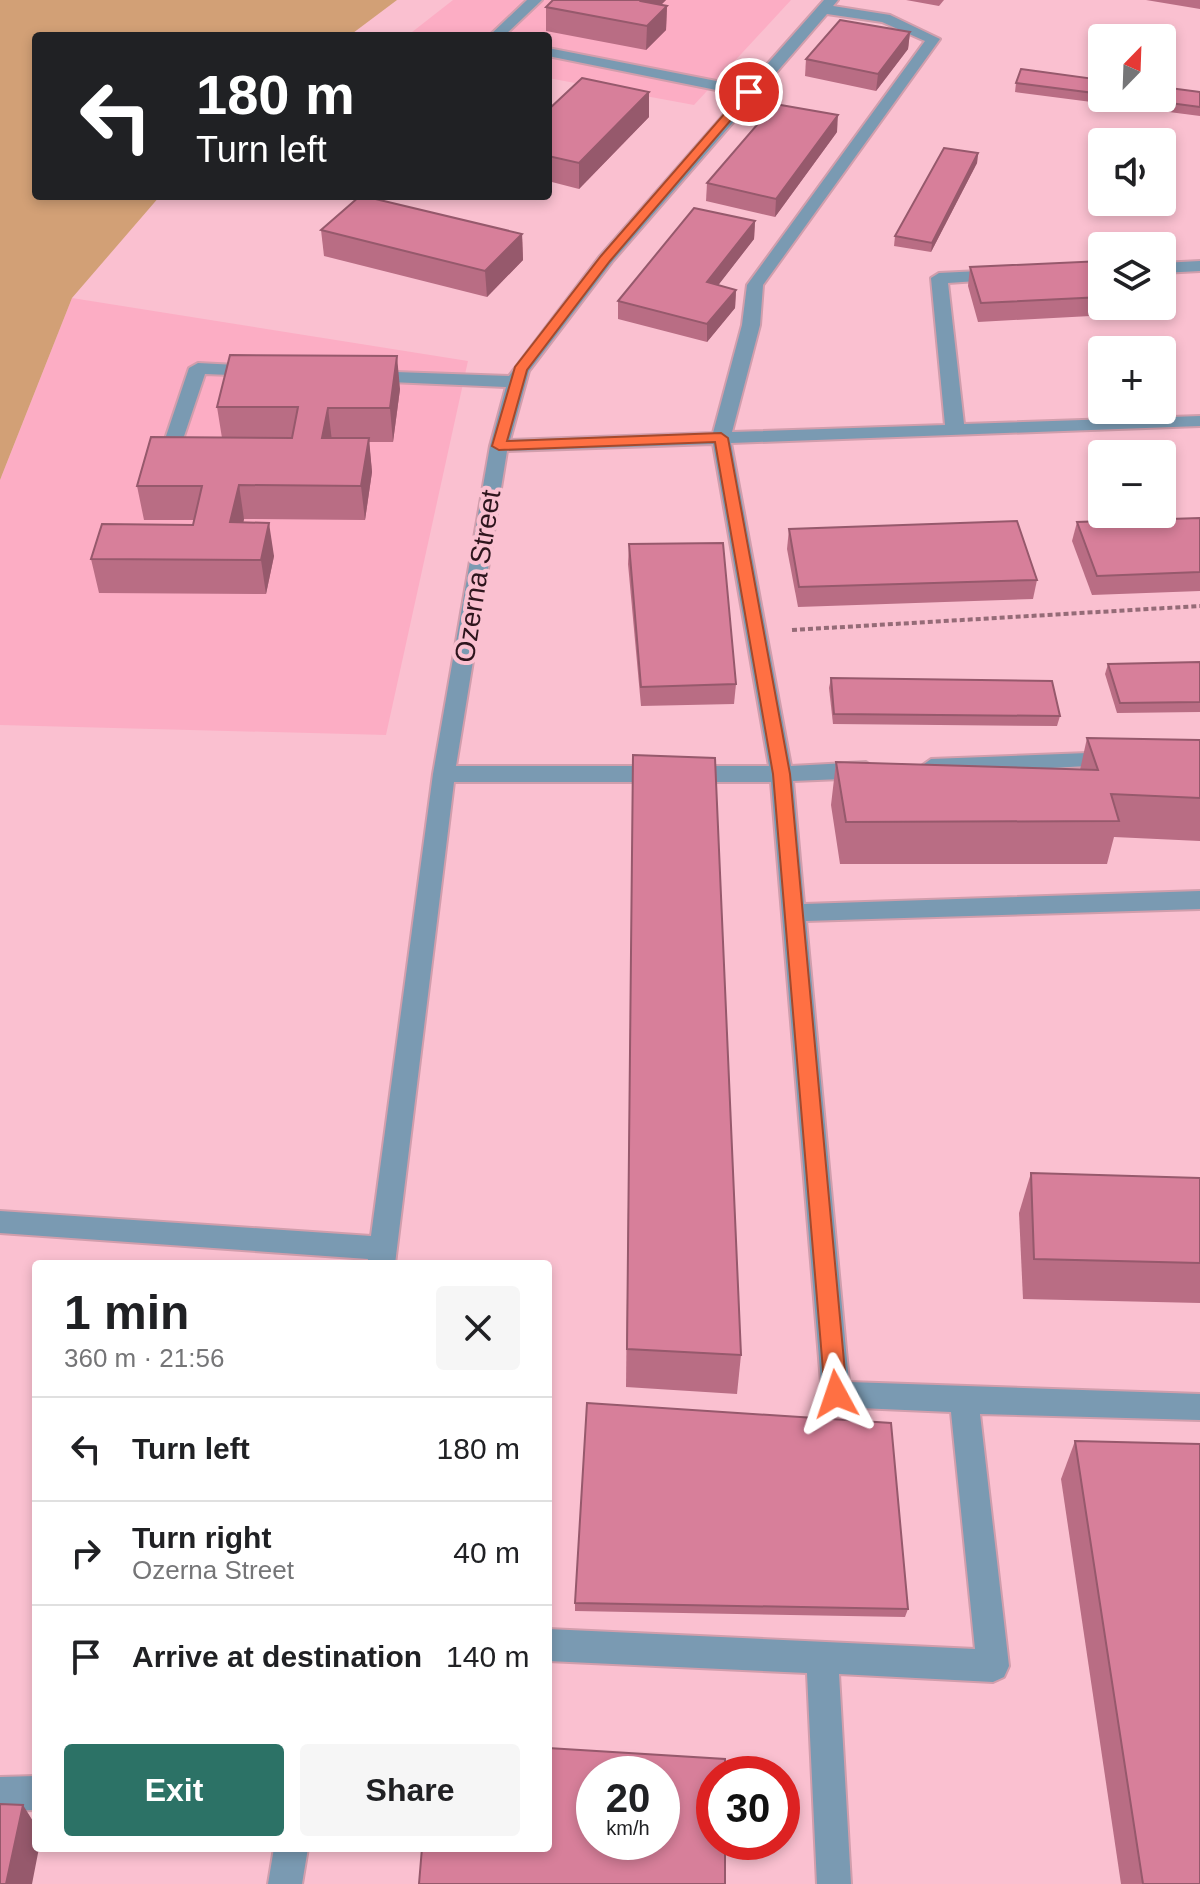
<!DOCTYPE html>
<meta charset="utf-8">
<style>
body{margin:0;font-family:Arial,sans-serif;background:#f6f6f6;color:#202124;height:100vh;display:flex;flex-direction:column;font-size:30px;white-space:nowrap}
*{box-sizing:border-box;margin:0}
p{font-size:26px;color:#757577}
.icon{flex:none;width:44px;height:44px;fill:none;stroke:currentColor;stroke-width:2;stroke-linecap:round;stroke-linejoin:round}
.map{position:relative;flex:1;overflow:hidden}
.drawer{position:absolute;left:32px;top:1260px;width:520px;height:592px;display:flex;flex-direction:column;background:#fff;border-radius:8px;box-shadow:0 4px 12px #0003}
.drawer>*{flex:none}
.banner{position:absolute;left:32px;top:32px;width:520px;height:168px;border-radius:8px;box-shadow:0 4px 12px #0003;background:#202124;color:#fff;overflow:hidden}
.needle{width:52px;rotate:23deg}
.buttons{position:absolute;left:1088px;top:24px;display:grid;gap:16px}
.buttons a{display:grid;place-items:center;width:88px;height:88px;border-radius:8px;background:#fff;box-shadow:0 4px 12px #0003;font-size:40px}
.speed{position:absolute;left:576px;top:1756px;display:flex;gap:16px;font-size:40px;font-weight:700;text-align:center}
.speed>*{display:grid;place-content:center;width:104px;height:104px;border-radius:50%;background:#fff;box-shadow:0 4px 12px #0003;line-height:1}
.speed small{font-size:20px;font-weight:400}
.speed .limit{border:12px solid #d22;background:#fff;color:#111}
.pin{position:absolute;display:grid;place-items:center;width:68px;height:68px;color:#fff;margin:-34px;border:4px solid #fff;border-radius:50%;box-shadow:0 2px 8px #0007}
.me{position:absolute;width:88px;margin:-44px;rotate:355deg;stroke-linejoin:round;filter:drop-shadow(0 0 6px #0008)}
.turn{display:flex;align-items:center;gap:28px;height:168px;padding:0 32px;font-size:36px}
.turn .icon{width:104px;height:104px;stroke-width:2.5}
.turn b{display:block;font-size:56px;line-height:68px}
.round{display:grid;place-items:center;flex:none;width:84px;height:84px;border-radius:8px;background:#f6f6f6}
.headline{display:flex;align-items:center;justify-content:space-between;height:136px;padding:0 32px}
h1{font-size:48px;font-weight:800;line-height:60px}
.action{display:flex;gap:16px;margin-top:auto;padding:16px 32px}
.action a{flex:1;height:92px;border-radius:8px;background:#2c7266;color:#fff;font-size:32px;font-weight:800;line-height:92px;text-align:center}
.action a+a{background:#f6f6f6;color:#202124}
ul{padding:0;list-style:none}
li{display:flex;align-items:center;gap:24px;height:104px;padding:0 32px;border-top:2px solid #e0e0e0}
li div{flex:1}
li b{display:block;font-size:30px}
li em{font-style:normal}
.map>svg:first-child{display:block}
</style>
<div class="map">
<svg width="1200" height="1884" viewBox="0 0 1200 1884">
<rect width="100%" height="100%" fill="#fac0d0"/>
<!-- built -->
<g fill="#fcadc4">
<polygon points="453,0 791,0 694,105 548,78 548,36 407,36"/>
<polygon points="72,298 468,361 386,735 0,725 0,480"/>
</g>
<!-- green -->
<polygon fill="#d2a076" points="0,0 397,0 349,36 36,36 36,196 160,196 72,298 0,480"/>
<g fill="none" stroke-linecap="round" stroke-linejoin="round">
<defs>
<g id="minor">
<polygon points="527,0 542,0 504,36 489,36"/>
<path d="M824 0H838L833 6 890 15 940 39 763 285 760 325 732 432 945 425 931 278 939 273 1000 270 1006 271V279L948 283 964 424 1200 416V426L731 443 791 766 866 762 877 770 866 778 793 781 804 904 1200 891V909L806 921 849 1382 1200 1394V1420L980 1414 1009 1666 1004 1677 993 1682 839 1674 851 1884H817L807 1673 548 1661V1629L975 1649 951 1412 836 1407 826 1403 822 1394 771 782H454L395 1264H367L368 1259 0 1233V1211L371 1236 433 774 490 446 506 387 367 381 358 376 367 371 509 376 600 256 741 95 548 56V48L747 87ZM827 14 882 22 925 41 747 285 742 325 713 433 510 440 529 371 612 262ZM713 444 769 766H456L507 451Z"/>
<polygon points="1200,261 1200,271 1162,273 1162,263"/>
<polygon points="198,363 258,366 267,371 258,376 205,374 179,451 170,457 163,455 161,451 189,368"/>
<polygon points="1114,752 1122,754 1125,759 1122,764 931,775 920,767 931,759"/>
<polygon points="36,1776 36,1810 0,1811 0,1777"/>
<polygon points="274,1848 308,1848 302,1884 268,1884"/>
</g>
</defs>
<!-- minor casing -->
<use href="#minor" stroke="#d19eac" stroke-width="4"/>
<!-- path -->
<polyline stroke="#956b77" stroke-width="4" stroke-dasharray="5 3" stroke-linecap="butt" points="792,630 1200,606"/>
<!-- minor -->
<use href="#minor" fill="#7a9ab2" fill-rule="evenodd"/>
</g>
<!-- wall -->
<g fill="#b96d84">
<polygon points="553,0 666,0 661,5 667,6 666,30 646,50 546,31 546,7"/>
<polygon points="906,0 944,0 939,6"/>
<polygon points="1146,0 1200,0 1200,9"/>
<polygon points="910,32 908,49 876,91 805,76 806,59"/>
<polygon points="1102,80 1102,98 1162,98 1200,92 1200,116 1015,92 1016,83"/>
<polygon points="649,92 649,117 579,189 548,181 548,110"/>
<polygon points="837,132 775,217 706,201 707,183"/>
<polygon points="978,153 977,163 931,252 894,246 895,236"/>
<polygon points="755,221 754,239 718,285 736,290 735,308 707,342 618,319 618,301"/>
<polygon points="321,230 522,234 523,260 487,297 324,256"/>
<polygon points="1102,261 1102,306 1162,306 1162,277 1170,293 1165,312 978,322 968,286 970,267"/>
<polygon points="400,389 393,442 369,442 372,472 365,520 244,519 243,522 274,556 266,594 99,593 91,559 193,525 194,520 144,520 137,486 222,438 217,407"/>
<polygon points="1200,518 1200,591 1092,595 1072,541 1077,522"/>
<polygon points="789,529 1037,580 1033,599 798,607 787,549"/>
<polygon points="629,544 736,684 734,704 641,706 628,564"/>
<polygon points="1200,662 1200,712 1117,713 1105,674 1108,664"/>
<polygon points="831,678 1060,716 1057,726 833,724 829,688"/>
<polygon points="1087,738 1200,740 1200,841 1114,837 1107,864 840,864 831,805 836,762 1080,770"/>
<polygon points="633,755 741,1355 737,1394 626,1387"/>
<polygon points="1031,1173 1200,1178 1200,1303 1023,1299 1019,1213"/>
<polygon points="1075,1441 1200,1884 1121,1884 1061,1479"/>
<polygon points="575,1603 908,1609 905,1617 575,1611"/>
</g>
<!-- shaded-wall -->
<g fill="#96596c">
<polygon points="642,0 666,0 640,25 641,1"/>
<polygon points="667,6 666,30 646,50 647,26"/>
<polygon points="910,32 908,49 876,91 878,74"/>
<polygon points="649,92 649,117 579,189 579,163"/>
<polygon points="838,115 837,132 775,217 776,199"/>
<polygon points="978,153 977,163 931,252 932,243"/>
<polygon points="755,221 754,239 706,301 707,282"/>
<polygon points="522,234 523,260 487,297 485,271"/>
<polygon points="736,290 735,308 707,342 707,324"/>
<polygon points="397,356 400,389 393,442 390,408"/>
<polygon points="328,408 332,441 322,438"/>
<polygon points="369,438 372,472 365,520 361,486"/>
<polygon points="239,485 244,519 236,556 230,522"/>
<polygon points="269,523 274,556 266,594 261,560"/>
<polygon points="23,1805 36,1826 36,1848 39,1848 32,1884 6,1884"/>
</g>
<!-- building -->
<g fill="#d77f9a" stroke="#96596c" stroke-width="2" fill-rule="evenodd">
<polygon points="553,0 642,0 641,1 667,6 647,26 546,7"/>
<polygon points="840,20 910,32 878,74 806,59"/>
<polygon points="1021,69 1102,80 1102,94 1016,83"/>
<polygon points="582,78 649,92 579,163 548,156 548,110"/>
<polygon points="1162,87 1200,92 1200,107 1132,98 1162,98"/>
<polygon points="775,104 838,115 776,199 707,183"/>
<polygon points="944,148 978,153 932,243 895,236"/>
<polygon points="360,196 363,196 522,234 485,271 321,230"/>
<polygon points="694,208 755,221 707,282 736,290 707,324 618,301"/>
<polygon points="1102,261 1102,297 981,303 970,267"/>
<polygon points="1162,277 1170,293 1162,293"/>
<polygon points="230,355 397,356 390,408 328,408 322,438 369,438 361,486 239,485 230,522 269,523 261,560 91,559 102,524 193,525 202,486 137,486 151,437 292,438 298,407 217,407"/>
<polygon points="1200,518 1200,572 1097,576 1077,522"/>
<polygon points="1017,521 1037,580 799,587 789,529"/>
<polygon points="723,543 736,684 641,687 629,544"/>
<polygon points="1200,662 1200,702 1120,703 1108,664"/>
<polygon points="831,678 1052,681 1060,716 834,714"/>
<polygon points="1087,738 1200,740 1200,798 1111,794 1119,821 846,822 836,762 1098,770"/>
<polygon points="633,755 715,758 741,1355 627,1349"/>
<polygon points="1031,1173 1200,1178 1200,1263 1034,1259"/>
<polygon points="587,1403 891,1423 908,1609 575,1603"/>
<polygon points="1075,1441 1200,1444 1200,1884 1143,1884"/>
<path d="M548 1748 725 1759V1774H714V1842H725V1884H419L422 1848H548ZM594 1774H662V1842H594Z"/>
<polygon points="0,1804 23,1805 6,1884 0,1884"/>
</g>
<!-- route -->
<polygon fill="#ff7043" stroke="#a6492c" stroke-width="2" points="745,90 755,92 610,261 527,370 507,441 721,433 728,438 790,774 847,1394 844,1401 836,1404 828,1401 825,1394 773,774 715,442 499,450 492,446 515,367 601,256"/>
<g text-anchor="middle" stroke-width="8" stroke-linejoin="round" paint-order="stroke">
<!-- street labels -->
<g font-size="28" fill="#2e151d" stroke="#fac0d0">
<text transform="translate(477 576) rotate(-81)" y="10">Ozerna Street</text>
</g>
</g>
</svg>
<div class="buttons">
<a><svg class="needle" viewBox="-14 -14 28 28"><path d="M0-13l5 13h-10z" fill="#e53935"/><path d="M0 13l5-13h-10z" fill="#757577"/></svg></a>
<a><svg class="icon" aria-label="sound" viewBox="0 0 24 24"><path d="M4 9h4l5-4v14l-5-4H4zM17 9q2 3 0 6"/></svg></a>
<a><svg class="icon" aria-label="layers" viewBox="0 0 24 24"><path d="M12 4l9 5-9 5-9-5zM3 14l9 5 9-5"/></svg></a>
<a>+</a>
<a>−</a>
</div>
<div class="speed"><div>20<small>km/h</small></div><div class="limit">30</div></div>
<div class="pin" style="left:749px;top:92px;background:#d93025"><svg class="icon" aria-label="arrive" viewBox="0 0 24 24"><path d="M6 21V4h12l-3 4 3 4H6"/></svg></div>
<svg class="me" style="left:836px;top:1394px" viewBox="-20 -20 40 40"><path d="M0-17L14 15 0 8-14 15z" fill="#ff7043" stroke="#fff" stroke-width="4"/></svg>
<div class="banner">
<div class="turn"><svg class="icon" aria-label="left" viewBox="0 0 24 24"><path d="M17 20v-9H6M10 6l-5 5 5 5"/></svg><div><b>180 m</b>Turn left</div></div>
</div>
<section class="drawer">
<div class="headline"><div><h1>1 min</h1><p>360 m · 21:56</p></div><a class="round"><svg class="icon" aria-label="close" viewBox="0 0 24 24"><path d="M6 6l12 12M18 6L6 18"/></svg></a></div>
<ul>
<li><svg class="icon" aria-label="left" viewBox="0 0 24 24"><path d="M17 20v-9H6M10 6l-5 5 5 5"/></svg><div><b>Turn left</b></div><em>180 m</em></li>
<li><svg class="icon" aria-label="right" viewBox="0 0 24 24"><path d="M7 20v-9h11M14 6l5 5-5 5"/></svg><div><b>Turn right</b><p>Ozerna Street</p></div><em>40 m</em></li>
<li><svg class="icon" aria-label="arrive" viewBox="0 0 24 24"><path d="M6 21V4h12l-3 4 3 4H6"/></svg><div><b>Arrive at destination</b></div><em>140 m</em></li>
</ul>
<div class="action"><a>Exit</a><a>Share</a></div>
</section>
</div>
